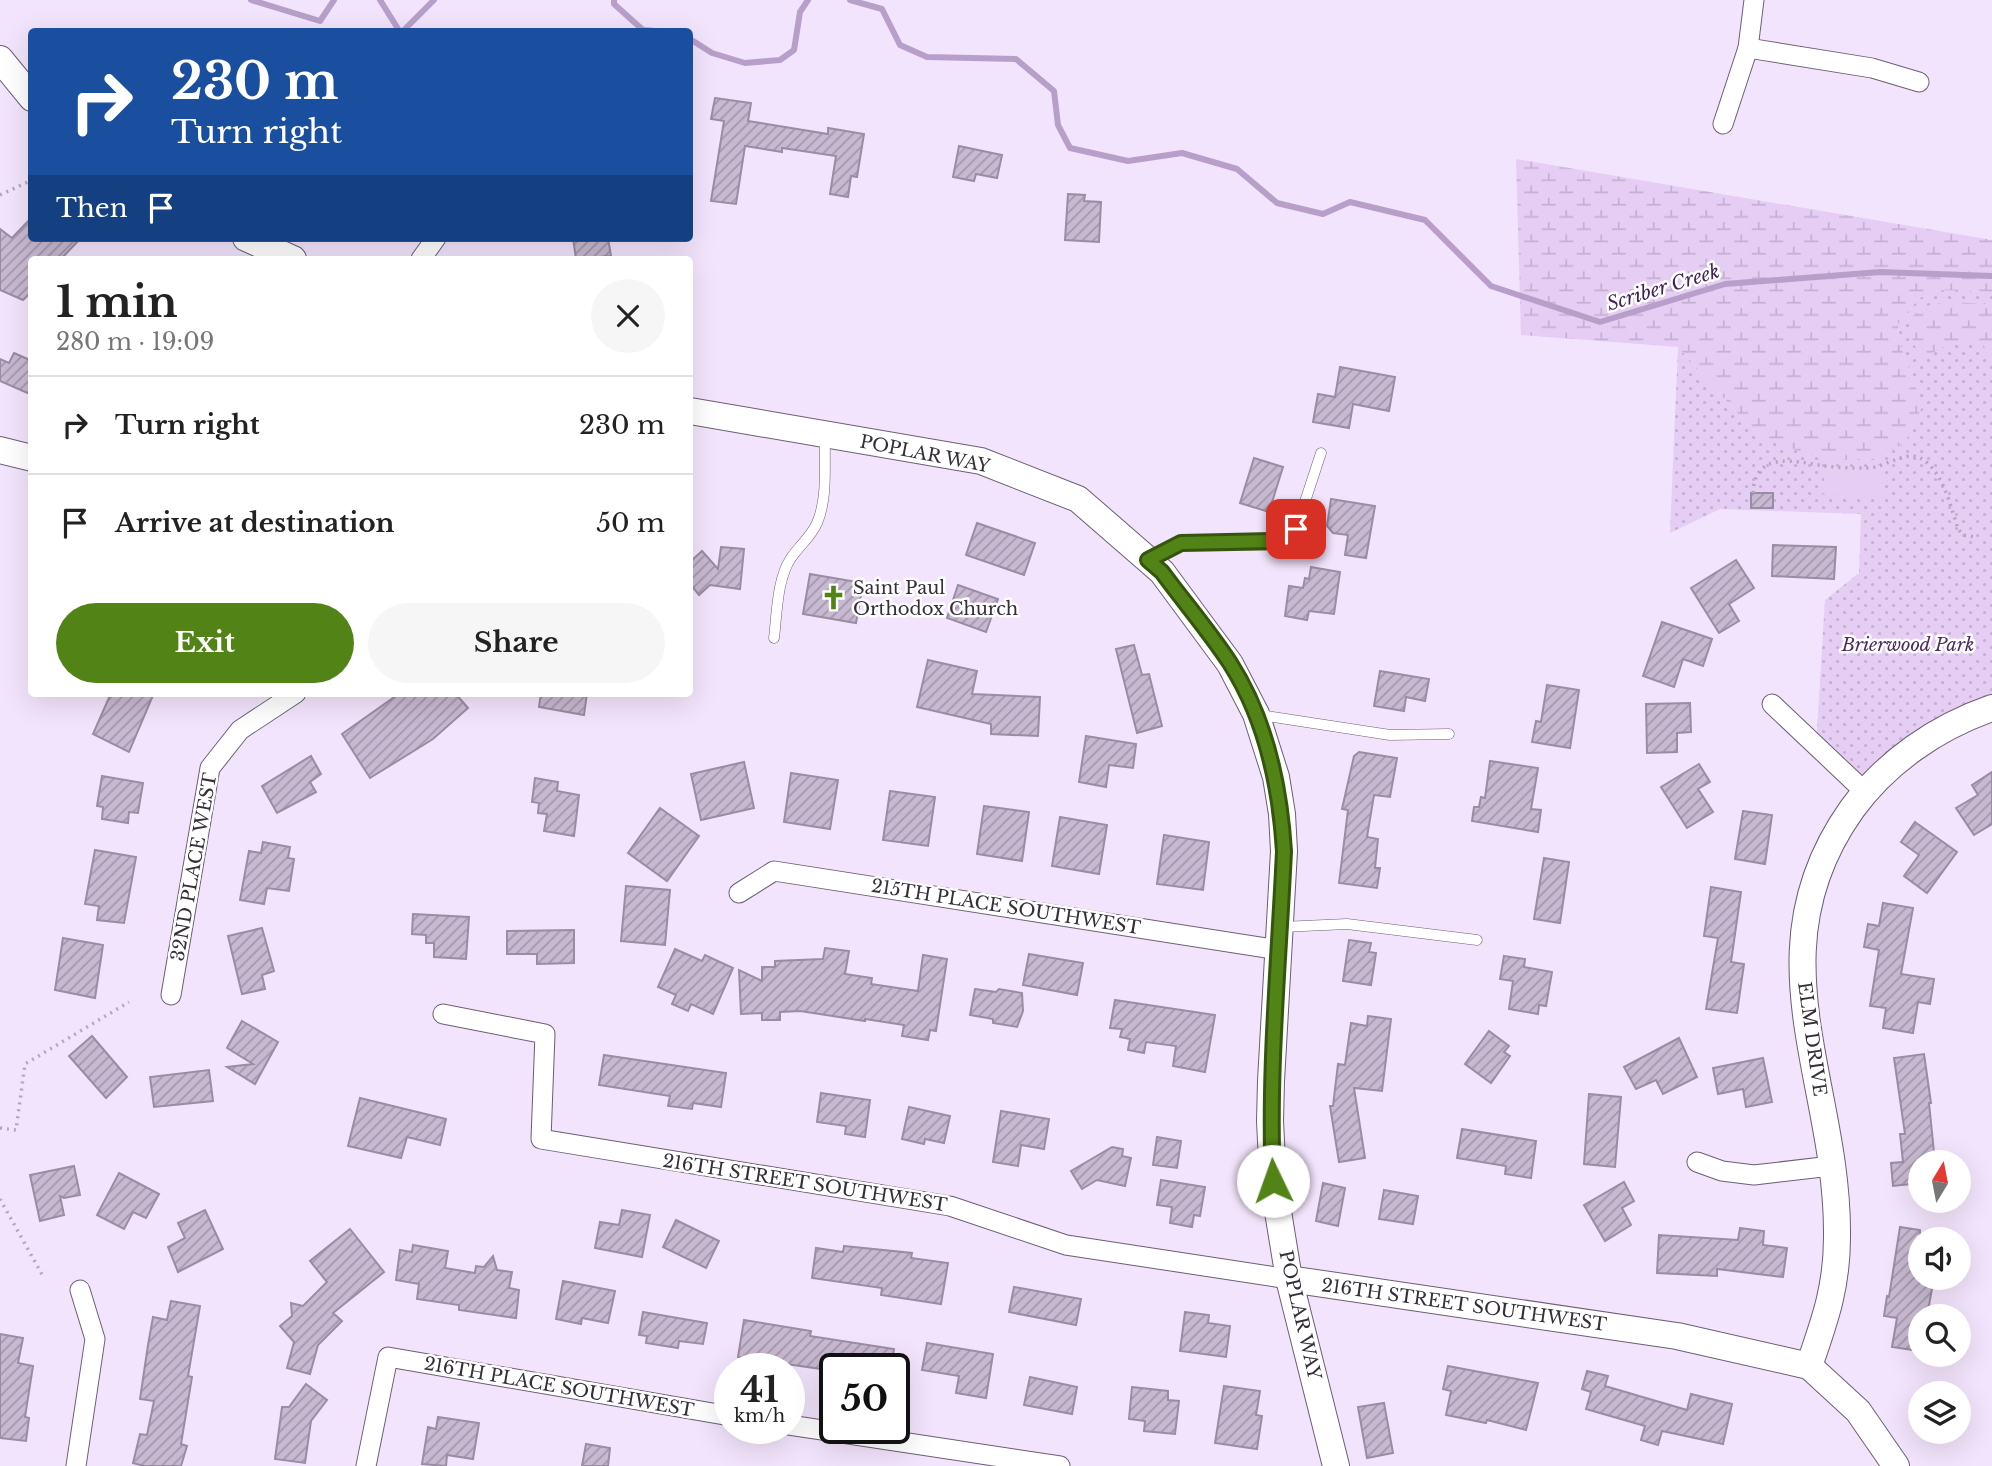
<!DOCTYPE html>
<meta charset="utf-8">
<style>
body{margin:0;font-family:"Libre Baskerville",serif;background:#f6f6f6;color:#222;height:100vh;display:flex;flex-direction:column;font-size:26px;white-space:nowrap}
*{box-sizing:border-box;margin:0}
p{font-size:23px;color:#767676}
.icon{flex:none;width:38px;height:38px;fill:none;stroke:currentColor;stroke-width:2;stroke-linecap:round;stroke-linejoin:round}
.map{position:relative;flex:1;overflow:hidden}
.details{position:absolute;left:28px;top:256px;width:665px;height:441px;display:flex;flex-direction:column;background:#fff;border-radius:7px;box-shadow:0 7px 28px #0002}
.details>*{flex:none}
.top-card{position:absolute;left:28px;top:28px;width:665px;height:214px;border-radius:7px;box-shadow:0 7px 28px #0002;background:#1a4fa0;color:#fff;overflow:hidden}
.needle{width:46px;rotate:10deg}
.buttons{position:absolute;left:1908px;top:1150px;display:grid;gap:14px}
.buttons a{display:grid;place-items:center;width:63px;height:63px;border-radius:50%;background:#fff;box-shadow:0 7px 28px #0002;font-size:35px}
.speed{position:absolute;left:714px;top:1353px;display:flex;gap:14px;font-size:35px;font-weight:700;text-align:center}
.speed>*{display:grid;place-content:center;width:91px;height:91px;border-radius:50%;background:#fff;box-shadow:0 7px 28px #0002;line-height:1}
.speed small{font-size:18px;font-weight:400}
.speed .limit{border:4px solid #111;border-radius:10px;background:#fff;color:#111}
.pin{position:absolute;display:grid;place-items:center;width:60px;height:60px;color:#fff;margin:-30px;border-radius:14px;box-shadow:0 4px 10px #0006}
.me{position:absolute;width:77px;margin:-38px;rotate:357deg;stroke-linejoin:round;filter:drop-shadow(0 0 5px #0008)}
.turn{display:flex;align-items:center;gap:24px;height:147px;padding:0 28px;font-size:32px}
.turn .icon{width:91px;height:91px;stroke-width:2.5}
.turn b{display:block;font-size:49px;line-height:60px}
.then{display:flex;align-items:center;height:66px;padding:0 28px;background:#0003;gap:14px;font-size:26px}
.round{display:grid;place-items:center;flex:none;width:74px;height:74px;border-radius:37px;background:#f6f6f6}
.headline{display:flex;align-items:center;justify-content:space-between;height:119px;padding:0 28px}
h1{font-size:42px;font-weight:800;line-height:52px}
.cta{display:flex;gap:14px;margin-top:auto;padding:14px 28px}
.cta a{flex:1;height:80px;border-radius:42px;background:#528316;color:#fff;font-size:28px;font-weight:800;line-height:80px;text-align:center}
.cta a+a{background:#f6f6f6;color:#222}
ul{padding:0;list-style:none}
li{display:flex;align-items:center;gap:21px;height:98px;padding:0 28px;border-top:2px solid #e0e0e0}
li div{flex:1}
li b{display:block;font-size:26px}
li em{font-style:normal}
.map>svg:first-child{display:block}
</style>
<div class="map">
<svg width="1992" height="1466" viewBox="0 0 1992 1466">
<defs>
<pattern id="grass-dots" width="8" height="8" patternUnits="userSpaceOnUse" patternTransform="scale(1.75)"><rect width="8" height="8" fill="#e5cdf4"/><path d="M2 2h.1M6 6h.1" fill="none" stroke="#c5b0d2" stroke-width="1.8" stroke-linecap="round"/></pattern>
<pattern id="wetland-marsh" width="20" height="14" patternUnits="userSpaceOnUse" patternTransform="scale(1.75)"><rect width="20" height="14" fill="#e5cdf4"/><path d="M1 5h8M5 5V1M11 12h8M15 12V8" fill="none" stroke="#c5b0d2"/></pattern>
<pattern id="building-hatch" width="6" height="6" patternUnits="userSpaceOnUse" patternTransform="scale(1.75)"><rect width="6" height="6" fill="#c7b9d1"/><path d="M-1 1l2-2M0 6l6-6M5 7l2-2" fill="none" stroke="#a297ab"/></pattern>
</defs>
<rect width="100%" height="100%" fill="#f2e4fc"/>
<!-- grass -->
<polygon fill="url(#grass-dots)" points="1938,290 1992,292 1992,709 1865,792 1816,746 1825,600 1859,573 1861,514 1720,509 1670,533 1678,347 1759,437 1922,408 1899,341 1898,324 1919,298"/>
<!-- wetland -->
<g fill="url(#wetland-marsh)">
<polygon points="1516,159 1992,240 1992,292 1938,290 1919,298 1898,324 1899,341 1922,407 1905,443 1873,459 1825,460 1759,437 1678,347 1521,335"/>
<path d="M1946 302 1992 304V358L1981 342C1956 340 1944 346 1923 358 1912 345 1910 334 1910 318L1926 306Z"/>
</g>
<!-- garden -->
<polygon fill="#e5cdf4" points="1883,464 1882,497 1823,494 1825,466 1872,468"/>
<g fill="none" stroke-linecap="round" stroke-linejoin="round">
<!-- stream -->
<g stroke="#b89fc9" stroke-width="6">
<polyline points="251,0 320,21 334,0"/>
<polyline points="380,0 400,32"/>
<polyline points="614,0 614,4 643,30 668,32"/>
<polyline points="850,0 882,9 900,45 927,57 1016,59 1054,91 1058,125 1070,148 1128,161 1182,153 1237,169 1277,203 1323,214 1350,202 1425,220 1491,286 1600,322 1725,284 1880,272 1992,276"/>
<polyline points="402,32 434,0"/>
<polyline points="690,39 712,53 745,63 780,60 794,50 800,12 808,0"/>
</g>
</g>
<!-- building -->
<g fill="url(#building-hatch)" stroke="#9a8ca3" stroke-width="2">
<polygon points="715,98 751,103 748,121 828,134 828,128 864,134 857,177 851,176 848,197 830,194 836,156 782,148 782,152 745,146 736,204 711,201 724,121 711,119"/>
<polygon points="959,146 1002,155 997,178 976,174 974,181 953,177"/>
<polygon points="1068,194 1085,195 1084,201 1101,202 1099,242 1065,240"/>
<polygon points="32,217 32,238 81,238 61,259 32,259 32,291 23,300 0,290 0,229 12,238"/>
<polygon points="573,238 608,238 611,256 576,259"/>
<polygon points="14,353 32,361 32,395 0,381 0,359 9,363"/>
<polygon points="1340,367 1395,377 1389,411 1353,404 1349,428 1313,422 1318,394 1335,397"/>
<polygon points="1254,458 1283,467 1269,512 1240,503"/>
<rect x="1751" y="493" width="22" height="15"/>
<polygon points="1331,499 1375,506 1366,558 1345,555 1348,535 1333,533 1327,526"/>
<polygon points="977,523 1035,543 1024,575 966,555"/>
<polygon points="1773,545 1836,547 1834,579 1772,576"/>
<polygon points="721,547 744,549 740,589 710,585 699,595 690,584 690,562 702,551 718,569"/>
<polygon points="1736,560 1754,588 1729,604 1739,621 1719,633 1691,588"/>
<polygon points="1311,567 1340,572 1334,614 1309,611 1307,620 1285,616 1289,586 1303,588 1305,578 1309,579"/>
<polygon points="810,574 863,583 856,623 803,614"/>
<polygon points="958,585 998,599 986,632 947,618"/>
<polygon points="1662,622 1712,639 1703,666 1683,659 1674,687 1643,676"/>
<polygon points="1134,645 1142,675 1149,674 1162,726 1137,733 1116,649"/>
<polygon points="928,660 977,671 972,694 1040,697 1038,736 991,734 991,724 917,707"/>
<polygon points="1380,671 1429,679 1425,701 1406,697 1404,711 1374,706"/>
<polygon points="1547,685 1579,690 1570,748 1532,742 1536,721 1541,722"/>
<polygon points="111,693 154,693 129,752 93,734"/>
<polygon points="400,693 455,693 468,708 433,739 370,778 342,734"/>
<polygon points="541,693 587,693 584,715 539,707"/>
<polygon points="1690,703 1691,732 1677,733 1677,752 1647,753 1646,704"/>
<polygon points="1086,736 1136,744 1133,768 1109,765 1106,787 1079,782"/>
<polygon points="1359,752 1397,758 1390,797 1374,795 1367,837 1378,839 1375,868 1380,868 1377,888 1339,883 1348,810 1342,809 1354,756"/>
<polygon points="311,756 321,774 310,782 316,792 277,813 262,786"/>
<polygon points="1490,761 1538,768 1531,809 1541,810 1538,832 1472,821 1474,807 1479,807 1481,797 1485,798"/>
<polygon points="744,762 754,808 701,820 691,774"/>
<polygon points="1699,764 1710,782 1698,789 1713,812 1687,828 1661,787"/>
<polygon points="1992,772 1992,824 1974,835 1956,808 1978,795 1972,785"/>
<polygon points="791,773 838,780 830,829 784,822"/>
<polygon points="102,776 143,783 138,813 129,812 128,823 102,819 103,807 97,806"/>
<polygon points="535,778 558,782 557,791 579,795 574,836 544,831 547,814 538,813 539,803 532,802"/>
<polygon points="890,791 935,797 928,846 883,840"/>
<polygon points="984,806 1029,812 1022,861 977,854"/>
<polygon points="660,808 699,836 667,881 628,853"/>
<polygon points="1743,811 1772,815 1765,864 1735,859"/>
<polygon points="1060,817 1107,825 1099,874 1052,866"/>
<polygon points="1915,822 1957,852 1927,893 1904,876 1919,855 1901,842"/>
<polygon points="1164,835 1209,842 1203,890 1157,884"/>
<polygon points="263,842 290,847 288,858 294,859 289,891 267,888 264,904 240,900 249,851 261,853"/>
<polygon points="95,850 136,857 124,923 97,920 99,906 85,904"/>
<polygon points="1544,858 1569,862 1560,923 1534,919"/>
<polygon points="626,886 670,890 665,945 621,941"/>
<polygon points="1711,887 1741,892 1731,962 1744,964 1737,1013 1706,1009 1718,938 1704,936"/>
<polygon points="1883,903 1913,908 1901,974 1934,979 1930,1004 1918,1002 1913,1033 1883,1028 1886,1008 1870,1006 1879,950 1864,947 1868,924 1879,926"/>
<polygon points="413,914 469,917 466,959 434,957 434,943 426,943 426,935 412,934"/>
<polygon points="262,928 274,971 262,975 265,989 242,994 228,936"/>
<polygon points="574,930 574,963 537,964 537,954 507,954 507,931"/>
<polygon points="63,938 103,945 95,998 55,990"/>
<polygon points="1349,940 1371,943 1369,952 1376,953 1371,985 1343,981"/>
<polygon points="825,948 849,951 845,974 872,978 871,984 918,991 923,955 947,959 936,1031 930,1030 928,1040 902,1036 904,1025 865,1019 865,1021 800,1011 780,1012 780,1020 762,1020 762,1013 741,1014 739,970 762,981 762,967 775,967 775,961 823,959"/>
<polygon points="675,949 702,961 705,955 733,968 713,1014 691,1004 688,1011 672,1004 676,995 658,987"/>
<polygon points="1029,954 1083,963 1077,995 1023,985"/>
<polygon points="1504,956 1525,959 1524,967 1552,972 1546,1006 1539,1005 1538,1014 1509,1009 1513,981 1500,979"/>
<polygon points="975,989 996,992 999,989 1022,993 1023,1011 1017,1027 993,1023 993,1019 970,1015"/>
<polygon points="1115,1000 1215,1015 1205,1072 1173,1066 1176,1046 1146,1042 1144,1053 1128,1050 1130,1039 1120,1037 1122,1029 1110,1028"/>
<polygon points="1368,1016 1391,1019 1382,1091 1354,1088 1365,1158 1339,1162 1330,1106 1333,1106 1338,1064 1345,1065 1351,1023 1367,1026"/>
<polygon points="242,1021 278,1042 255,1084 227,1067 253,1064 227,1048"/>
<polygon points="1489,1031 1509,1046 1504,1052 1510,1056 1491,1083 1465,1064"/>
<polygon points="92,1036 127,1077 106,1098 69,1056"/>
<polygon points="1679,1038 1697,1077 1663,1094 1656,1080 1636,1089 1624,1067"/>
<polygon points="1924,1054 1931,1103 1929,1103 1935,1162 1920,1162 1920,1183 1893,1186 1891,1163 1903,1162 1900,1134 1905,1134 1894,1058"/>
<polygon points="604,1055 726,1073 721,1107 693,1103 692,1109 668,1106 670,1096 599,1085"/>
<polygon points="1763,1058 1772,1102 1746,1107 1743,1089 1718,1094 1713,1068"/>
<polygon points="209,1070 213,1101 154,1107 150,1077"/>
<polygon points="821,1093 870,1100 865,1137 845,1134 846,1126 817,1122"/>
<polygon points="1589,1094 1621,1097 1615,1167 1584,1164"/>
<polygon points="360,1098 446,1119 440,1145 407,1137 401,1158 348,1146"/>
<polygon points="909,1107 950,1116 944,1143 925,1139 924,1144 902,1139"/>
<polygon points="1001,1111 1049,1119 1044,1149 1021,1145 1018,1166 993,1162"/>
<polygon points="1462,1129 1536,1141 1531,1178 1505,1174 1506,1166 1457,1158"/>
<polygon points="1157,1137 1181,1141 1177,1168 1153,1165"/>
<polygon points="1112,1147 1123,1149 1122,1156 1131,1158 1125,1186 1097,1180 1082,1189 1071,1171"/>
<polygon points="74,1166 80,1195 64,1198 60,1196 64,1215 40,1221 30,1175"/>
<polygon points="119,1173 159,1194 146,1218 133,1212 124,1229 97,1215"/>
<polygon points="1161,1180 1205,1187 1200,1216 1194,1215 1192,1227 1170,1223 1172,1207 1157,1205"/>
<polygon points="1624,1182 1634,1201 1622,1208 1631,1225 1605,1241 1584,1205"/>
<polygon points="1323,1183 1345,1188 1338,1226 1316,1221"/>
<polygon points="1384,1190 1418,1196 1413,1224 1379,1219"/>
<polygon points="205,1210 223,1249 178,1272 168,1247 185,1238 178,1223"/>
<polygon points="622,1210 650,1215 642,1257 595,1248 600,1222 619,1225"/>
<polygon points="676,1220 719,1241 706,1268 663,1247"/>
<polygon points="1900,1227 1920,1230 1920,1278 1934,1278 1927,1316 1920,1316 1920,1351 1892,1347 1897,1318 1884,1316 1887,1296 1889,1297"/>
<polygon points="1740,1228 1764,1231 1763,1245 1787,1248 1783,1277 1717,1269 1717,1276 1657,1273 1659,1235 1738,1240"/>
<polygon points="350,1229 384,1272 333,1313 342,1321 318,1345 310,1374 287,1368 294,1342 280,1326 292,1316 291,1303 303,1306 327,1282 310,1261"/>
<polygon points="413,1245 448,1251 445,1268 475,1273 476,1266 484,1267 493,1256 497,1270 512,1272 509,1288 519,1290 516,1318 459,1310 459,1305 417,1299 419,1284 396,1280 400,1250 412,1252"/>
<polygon points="844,1246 912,1253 911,1258 948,1263 941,1304 881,1295 882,1288 812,1278 816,1248 843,1252"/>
<polygon points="563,1281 615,1291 608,1323 582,1318 581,1324 556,1319"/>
<polygon points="1014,1287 1081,1299 1076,1325 1009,1312"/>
<polygon points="171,1301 200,1306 188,1376 192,1377 181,1444 187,1446 181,1466 144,1466 133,1463 140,1434 147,1435 154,1401 140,1399 148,1345 153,1317 167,1320"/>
<polygon points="643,1312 707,1323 703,1344 679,1341 678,1348 646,1343 647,1336 639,1335"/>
<polygon points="1185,1312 1209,1315 1208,1323 1230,1326 1226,1357 1180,1351"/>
<polygon points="744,1320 811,1331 810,1336 894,1349 891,1368 835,1368 835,1371 738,1357"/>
<polygon points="0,1334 23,1338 18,1363 33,1366 25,1417 29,1418 26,1441 0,1438"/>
<polygon points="927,1343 993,1354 986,1398 956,1393 959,1376 922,1370"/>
<polygon points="1448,1366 1538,1383 1526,1430 1487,1420 1486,1423 1446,1415 1451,1391 1443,1389"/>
<polygon points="1587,1371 1608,1376 1605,1386 1687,1410 1691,1394 1732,1404 1723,1444 1662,1431 1658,1445 1641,1440 1645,1426 1586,1409 1591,1392 1582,1389"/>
<polygon points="1030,1377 1077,1387 1072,1414 1024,1405"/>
<polygon points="306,1384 327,1400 311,1421 305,1463 275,1459 282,1407 289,1407"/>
<polygon points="1224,1386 1260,1391 1256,1415 1262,1416 1257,1449 1215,1443"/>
<polygon points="1132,1387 1168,1391 1168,1400 1179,1401 1175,1434 1144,1431 1145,1421 1129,1419"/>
<polygon points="1384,1403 1393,1453 1367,1458 1358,1407"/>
<polygon points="438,1417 479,1423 473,1459 447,1455 446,1466 422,1464 428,1427 436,1429"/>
<polygon points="586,1444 610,1448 608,1466 582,1466"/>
</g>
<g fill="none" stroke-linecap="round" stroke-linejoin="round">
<defs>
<g id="lane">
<polyline points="1151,558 1181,543 1278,541 1296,529 1321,453"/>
<path d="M774 638C777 613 777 579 791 558 799 546 811 537 817 523 828 498 824 464 825 437"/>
<polyline points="1260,715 1390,735 1449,734"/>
<polyline points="1281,927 1347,924 1477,940"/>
</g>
<g id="street">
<polyline points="1748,48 1872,68 1919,82"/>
<polyline points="1723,124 1748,48 1754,0"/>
<polyline points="421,259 436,238"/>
<polyline points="1772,704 1865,792"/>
<polyline points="739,893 774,871 1279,950"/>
<polyline points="171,995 210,768 240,730 296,693"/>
<polyline points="443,1014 545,1034 541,1139 950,1206 1066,1245 1289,1279"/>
<polyline points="1697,1162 1722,1171 1754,1175 1831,1166"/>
<polyline points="789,1425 1060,1466"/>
<polyline points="76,1466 95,1339 80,1290"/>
<polyline points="366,1466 388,1357 730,1416"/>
</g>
<g id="secondary">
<polyline points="0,59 32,98"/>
<polyline points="246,238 293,259"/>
<polyline points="690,411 981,461 1078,499 1162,572 1230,664 1256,714 1276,777 1282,814 1284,851 1271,1081 1270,1121 1273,1181 1289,1279 1336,1466"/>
<polyline points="0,450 32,458"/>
<polyline points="1289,1279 1677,1336 1809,1366 1858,1411 1896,1466"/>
<path d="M1809 1366C1825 1320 1837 1287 1837 1237 1839 1084 1749 953 1852 809 1886 762 1937 727 1992 708"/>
</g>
</defs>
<!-- lane casing -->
<use href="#lane" stroke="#6c5f74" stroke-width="11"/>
<!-- street casing -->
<use href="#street" stroke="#6c5f74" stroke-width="21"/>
<!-- secondary casing -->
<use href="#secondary" stroke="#6c5f74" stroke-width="28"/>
<!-- path -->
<g stroke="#b2a7ba" stroke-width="3.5" stroke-dasharray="2 5" stroke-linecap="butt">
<polyline points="0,195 32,180"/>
<path d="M1753 493C1755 449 1797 462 1825 466 1839 468 1854 468 1868 468 1886 468 1908 447 1925 461 1944 476 1951 507 1958 529L1963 535 1975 537"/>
<polyline points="0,1128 16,1130 25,1064 129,1002"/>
<polyline points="0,1199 44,1278"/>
</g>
<!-- lane -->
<use href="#lane" stroke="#fff" stroke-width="10"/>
<!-- street -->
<use href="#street" stroke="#fff" stroke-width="19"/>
<!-- secondary -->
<use href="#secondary" stroke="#fff" stroke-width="26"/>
</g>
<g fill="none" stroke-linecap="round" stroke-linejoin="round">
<defs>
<path id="route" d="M1273 1181C1268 1072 1279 961 1284 851 1280 786 1266 719 1230 663 1209 631 1184 602 1162 572L1148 560 1181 543 1278 541 1296 529"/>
</defs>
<!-- route casing -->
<use href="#route" stroke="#35550e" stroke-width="18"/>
<!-- route -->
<use href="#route" stroke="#528316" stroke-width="12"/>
</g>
<!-- icons -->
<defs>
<symbol id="church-bare" viewBox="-9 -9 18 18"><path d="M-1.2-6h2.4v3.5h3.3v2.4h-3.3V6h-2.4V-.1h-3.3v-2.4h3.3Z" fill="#528316" stroke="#fff" stroke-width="2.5" paint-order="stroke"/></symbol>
</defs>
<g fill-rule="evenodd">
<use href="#church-bare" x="816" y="580" width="35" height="35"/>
</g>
<g text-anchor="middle" stroke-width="5" stroke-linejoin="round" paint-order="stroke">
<!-- street labels -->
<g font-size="18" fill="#342f38" stroke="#fff">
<text transform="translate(925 454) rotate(11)" y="6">POPLAR WAY</text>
<text transform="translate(194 867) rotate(-80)" y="6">32ND PLACE WEST</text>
<text transform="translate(1006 907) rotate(9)" y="6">215TH PLACE SOUTHWEST</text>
<text transform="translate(1812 1039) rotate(82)" y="6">ELM DRIVE</text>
<text transform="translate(805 1183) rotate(9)" y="6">216TH STREET SOUTHWEST</text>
<text transform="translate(1464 1305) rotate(8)" y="6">216TH STREET SOUTHWEST</text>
<text transform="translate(1300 1315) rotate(77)" y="6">POPLAR WAY</text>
<text transform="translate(559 1387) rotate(10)" y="6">216TH PLACE SOUTHWEST</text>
</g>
<!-- poi labels -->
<g font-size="18" fill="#342f38" stroke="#fff" text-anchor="start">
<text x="853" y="594">Saint Paul<tspan x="853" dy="21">Orthodox Church</tspan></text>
</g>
<!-- park labels -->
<g font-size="18" font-style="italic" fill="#4b2a5f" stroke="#fff">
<text x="1908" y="651">Brierwood Park</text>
</g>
<!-- water labels -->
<g font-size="19" font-style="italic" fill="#432155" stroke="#fff">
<text transform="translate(1663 287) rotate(-17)" y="7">Scriber Creek</text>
</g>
</g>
</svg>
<div class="buttons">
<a><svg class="needle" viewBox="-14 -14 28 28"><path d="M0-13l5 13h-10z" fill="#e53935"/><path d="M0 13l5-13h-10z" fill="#767676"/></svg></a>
<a><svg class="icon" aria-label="sound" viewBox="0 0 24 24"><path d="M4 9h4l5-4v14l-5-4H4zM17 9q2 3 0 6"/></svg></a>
<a><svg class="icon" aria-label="search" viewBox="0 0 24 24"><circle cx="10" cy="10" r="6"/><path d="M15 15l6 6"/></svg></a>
<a><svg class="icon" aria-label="layers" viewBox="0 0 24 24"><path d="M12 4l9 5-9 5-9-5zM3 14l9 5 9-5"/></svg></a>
</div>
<div class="speed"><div>41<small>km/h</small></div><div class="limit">50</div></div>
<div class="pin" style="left:1296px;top:529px;background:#d93025"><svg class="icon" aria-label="arrive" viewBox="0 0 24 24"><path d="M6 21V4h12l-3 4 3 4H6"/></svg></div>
<svg class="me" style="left:1273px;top:1181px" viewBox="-20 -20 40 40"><circle r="19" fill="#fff"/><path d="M0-13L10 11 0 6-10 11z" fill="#528316"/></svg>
<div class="top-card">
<div class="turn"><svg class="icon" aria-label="right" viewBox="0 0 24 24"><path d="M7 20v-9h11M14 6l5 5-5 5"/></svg><div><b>230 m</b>Turn right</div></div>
<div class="then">Then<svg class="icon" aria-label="arrive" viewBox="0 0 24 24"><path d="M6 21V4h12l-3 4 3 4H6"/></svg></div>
</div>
<section class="details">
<div class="headline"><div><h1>1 min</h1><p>280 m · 19:09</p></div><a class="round"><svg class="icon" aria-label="close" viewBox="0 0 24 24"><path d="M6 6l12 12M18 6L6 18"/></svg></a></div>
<ul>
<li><svg class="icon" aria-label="right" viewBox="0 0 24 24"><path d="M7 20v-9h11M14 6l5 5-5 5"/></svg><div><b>Turn right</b></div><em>230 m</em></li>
<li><svg class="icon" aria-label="arrive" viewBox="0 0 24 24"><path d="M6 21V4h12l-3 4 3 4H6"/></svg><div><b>Arrive at destination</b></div><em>50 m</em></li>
</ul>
<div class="cta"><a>Exit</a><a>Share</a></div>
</section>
</div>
